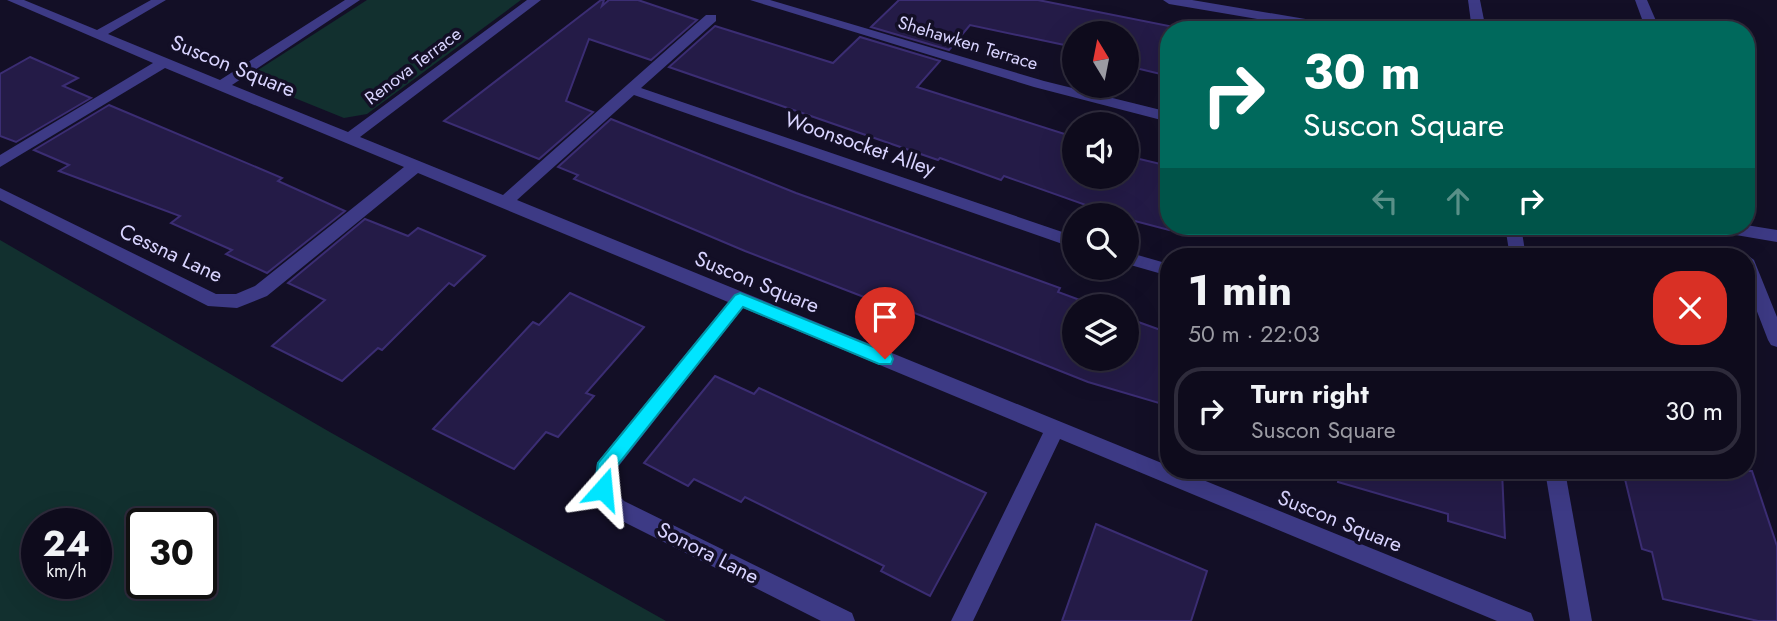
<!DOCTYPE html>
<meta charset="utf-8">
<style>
body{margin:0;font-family:Jost,sans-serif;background:#171425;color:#f1f3f6;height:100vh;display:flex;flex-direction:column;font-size:26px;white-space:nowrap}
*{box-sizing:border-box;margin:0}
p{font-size:23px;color:#9b9ba3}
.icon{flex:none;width:38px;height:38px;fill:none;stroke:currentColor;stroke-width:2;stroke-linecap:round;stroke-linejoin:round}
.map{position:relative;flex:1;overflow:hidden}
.drawer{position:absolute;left:1160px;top:248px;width:595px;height:231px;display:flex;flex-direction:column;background:#0e0b1c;border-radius:28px;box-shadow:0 7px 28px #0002,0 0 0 2px #2e2b3b}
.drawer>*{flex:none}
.banner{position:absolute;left:1160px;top:21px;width:595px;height:214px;border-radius:28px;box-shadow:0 7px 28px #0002,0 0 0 2px #2e2b3b;background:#00695c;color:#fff;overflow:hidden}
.needle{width:46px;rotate:350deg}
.controls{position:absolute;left:1062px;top:21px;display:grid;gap:14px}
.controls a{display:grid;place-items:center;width:77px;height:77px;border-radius:50%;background:#0e0b1c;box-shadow:0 7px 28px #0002,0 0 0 2px #2e2b3b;font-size:35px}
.speed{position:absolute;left:21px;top:508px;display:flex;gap:14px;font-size:35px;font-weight:700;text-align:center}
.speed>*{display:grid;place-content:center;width:91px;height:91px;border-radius:50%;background:#0e0b1c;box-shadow:0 7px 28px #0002,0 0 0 2px #2e2b3b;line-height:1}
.speed small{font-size:18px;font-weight:400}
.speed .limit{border:4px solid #111;border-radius:10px;background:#fff;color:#111}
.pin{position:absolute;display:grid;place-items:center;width:60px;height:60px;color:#fff;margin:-72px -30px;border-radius:50% 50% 50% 0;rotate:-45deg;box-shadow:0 0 7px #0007}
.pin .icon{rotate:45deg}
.me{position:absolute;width:77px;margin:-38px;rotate:18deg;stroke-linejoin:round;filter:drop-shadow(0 0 5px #0008)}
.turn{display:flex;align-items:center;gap:24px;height:147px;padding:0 28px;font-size:32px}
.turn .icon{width:91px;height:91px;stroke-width:2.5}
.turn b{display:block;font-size:49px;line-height:60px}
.lanes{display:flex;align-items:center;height:66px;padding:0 28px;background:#0003;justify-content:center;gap:35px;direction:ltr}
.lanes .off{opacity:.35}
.round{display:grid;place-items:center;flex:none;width:74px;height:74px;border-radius:28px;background:#171425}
.overview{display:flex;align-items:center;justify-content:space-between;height:119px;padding:0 28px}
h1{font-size:42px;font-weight:700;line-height:52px}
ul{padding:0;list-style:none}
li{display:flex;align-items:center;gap:21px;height:88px;margin:0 14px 10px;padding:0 14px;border:4px solid #2e2b3b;border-radius:28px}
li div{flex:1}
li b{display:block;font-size:26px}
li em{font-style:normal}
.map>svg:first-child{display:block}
</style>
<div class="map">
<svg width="1777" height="621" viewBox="0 0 1777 621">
<rect width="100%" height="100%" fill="#130f26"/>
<!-- green -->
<g fill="#12302f" fill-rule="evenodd">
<polygon points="367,0 521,0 367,114 344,118 255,82 258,70"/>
<path d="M0 240 328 431 666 621H0ZM37 523H96V583H37ZM142 523H201V583H142Z"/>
</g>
<!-- building -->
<g fill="#241b47" stroke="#3b2d73" stroke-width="2">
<polygon points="601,0 604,0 602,6 609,0 638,0 697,20 651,60 589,39 566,101 593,112 539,159 444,121"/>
<polygon points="899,0 1038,0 1169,26 1169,76 1127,66 1127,33 1074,33 1074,47 970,25 949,50 871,27"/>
<polygon points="715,26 833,63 860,37 940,61 917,87 1074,137 1074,177 1127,177 1127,156 1169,166 1169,230 1127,219 1127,215 1082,215 1086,205 1004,176 1001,180 940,158 938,160 669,67"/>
<polygon points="30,57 78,78 63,86 91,98 16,142 0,136 0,74"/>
<polygon points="109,105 282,178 278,181 345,211 267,273 226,254 232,250 171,223 180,216 59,171 69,165 34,150"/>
<polygon points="611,119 796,193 1060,288 1058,292 1096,306 1074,306 1074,359 1127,359 1127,318 1169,333 1169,406 1088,382 897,306 895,309 745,251 574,179 578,175 558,167"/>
<polygon points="365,219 408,236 418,228 485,256 454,286 449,283 382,350 378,348 342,381 272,346 325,300 288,283"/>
<polygon points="570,293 644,327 586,393 594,396 558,437 546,432 514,469 433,429 533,322 539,325"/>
<polygon points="715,376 754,394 759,388 986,493 930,596 881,571 884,566 745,497 741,502 694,479 688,486 644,463"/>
<polygon points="1340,471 1502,471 1505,538 1448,521 1448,514 1338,482"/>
<polygon points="1623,471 1752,471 1777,546 1777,621 1758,621 1663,599 1652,552 1642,549"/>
<polygon points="1096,524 1207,571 1191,621 1062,621"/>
</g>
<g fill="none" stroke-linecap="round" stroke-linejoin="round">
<!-- minor -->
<g fill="#3d3a85" fill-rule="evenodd">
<polygon points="7,0 24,0 97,30 151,0 166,0 108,34 220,80 345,0 360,0 232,85 348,132 527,0 541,0 360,137 503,195 706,15 716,15 716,21 641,88 1074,236 1074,248 634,95 517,200 1169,466 1169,471 1181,471 1531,613 1534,621 1497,621 1060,439 973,621 951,621 1043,433 743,308 614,472 613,487 624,501 852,613 855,621 821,621 610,515 593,489 597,463 728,302 418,173 267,296 237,308 208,306 0,200 0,188 216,294 236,294 255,286 404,167 165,68 0,167 0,155 153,63"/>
<polygon points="750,0 770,0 1044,81 1169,112 1169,122 1034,87"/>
<polygon points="1163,0 1192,0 1347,26 1353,30 1322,30 1169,4"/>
<polygon points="1468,0 1480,0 1486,30 1472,30"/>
<polygon points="1635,0 1647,0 1660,30 1646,30"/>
<polygon points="1746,225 1777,230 1777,242 1718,232 1710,226"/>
<polygon points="1505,226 1521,226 1526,257 1510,257"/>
<polygon points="1127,252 1169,264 1169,276 1127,264"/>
<polygon points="1746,254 1754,260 1777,317 1777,347 1771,345 1768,340 1746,283 1746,257 1739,257"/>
<polygon points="1545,471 1565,471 1592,621 1570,621"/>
</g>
</g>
<!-- route -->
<polygon fill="#00e5ff" stroke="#0095a6" stroke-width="2" points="740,293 891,354 893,359 891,364 879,364 743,307 613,471 610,495 597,495 594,489 598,463 735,295"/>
<g text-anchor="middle" stroke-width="7" stroke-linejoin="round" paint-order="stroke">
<!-- far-street labels -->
<g font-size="18" fill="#d9d4ff" stroke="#130f26">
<text transform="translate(968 43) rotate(17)" y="6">Shehawken Terrace</text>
<text transform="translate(413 66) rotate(-37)" y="6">Renova Terrace</text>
</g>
<!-- street labels -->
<g font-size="21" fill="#d9d4ff" stroke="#130f26">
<text transform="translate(233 66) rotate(22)" y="7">Suscon Square</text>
<text transform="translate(860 144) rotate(19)" y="7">Woonsocket Alley</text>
<text transform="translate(171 253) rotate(25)" y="7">Cessna Lane</text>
<text transform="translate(757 282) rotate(22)" y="7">Suscon Square</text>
<text transform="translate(1340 521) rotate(22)" y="7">Suscon Square</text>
<text transform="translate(708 553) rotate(27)" y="7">Sonora Lane</text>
</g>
</g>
</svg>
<div class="controls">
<a><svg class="needle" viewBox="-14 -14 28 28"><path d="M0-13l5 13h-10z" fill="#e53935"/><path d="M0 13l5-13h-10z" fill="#9b9ba3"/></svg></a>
<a><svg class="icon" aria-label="sound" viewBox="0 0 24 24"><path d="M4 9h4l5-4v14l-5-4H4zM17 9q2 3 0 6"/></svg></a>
<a><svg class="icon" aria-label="search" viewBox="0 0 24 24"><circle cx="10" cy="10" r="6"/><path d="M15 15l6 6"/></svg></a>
<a><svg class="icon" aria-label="layers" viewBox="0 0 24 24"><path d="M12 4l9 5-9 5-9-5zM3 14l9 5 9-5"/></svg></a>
</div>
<div class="speed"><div>24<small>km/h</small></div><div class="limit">30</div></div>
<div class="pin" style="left:885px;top:359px;background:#d93025"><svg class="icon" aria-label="arrive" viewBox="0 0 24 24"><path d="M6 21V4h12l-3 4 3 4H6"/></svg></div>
<svg class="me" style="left:603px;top:489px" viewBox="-20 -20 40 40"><path d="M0-17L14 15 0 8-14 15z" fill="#00e5ff" stroke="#fff" stroke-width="4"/></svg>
<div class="banner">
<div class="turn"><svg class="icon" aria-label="right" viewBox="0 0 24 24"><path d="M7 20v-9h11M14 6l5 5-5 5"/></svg><div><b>30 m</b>Suscon Square</div></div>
<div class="lanes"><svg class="icon off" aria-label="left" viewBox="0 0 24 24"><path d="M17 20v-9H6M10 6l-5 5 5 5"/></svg><svg class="icon off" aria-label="ahead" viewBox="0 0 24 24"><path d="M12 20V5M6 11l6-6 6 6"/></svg><svg class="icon" aria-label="right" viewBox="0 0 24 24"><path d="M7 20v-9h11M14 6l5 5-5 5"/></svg></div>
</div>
<section class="drawer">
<div class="overview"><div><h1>1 min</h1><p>50 m · 22:03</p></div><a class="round" style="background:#d93025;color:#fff"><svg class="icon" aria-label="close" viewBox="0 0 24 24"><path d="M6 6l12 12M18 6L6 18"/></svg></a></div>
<ul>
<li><svg class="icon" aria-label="right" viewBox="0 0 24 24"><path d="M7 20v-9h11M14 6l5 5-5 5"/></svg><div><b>Turn right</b><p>Suscon Square</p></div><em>30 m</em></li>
</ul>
</section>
</div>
